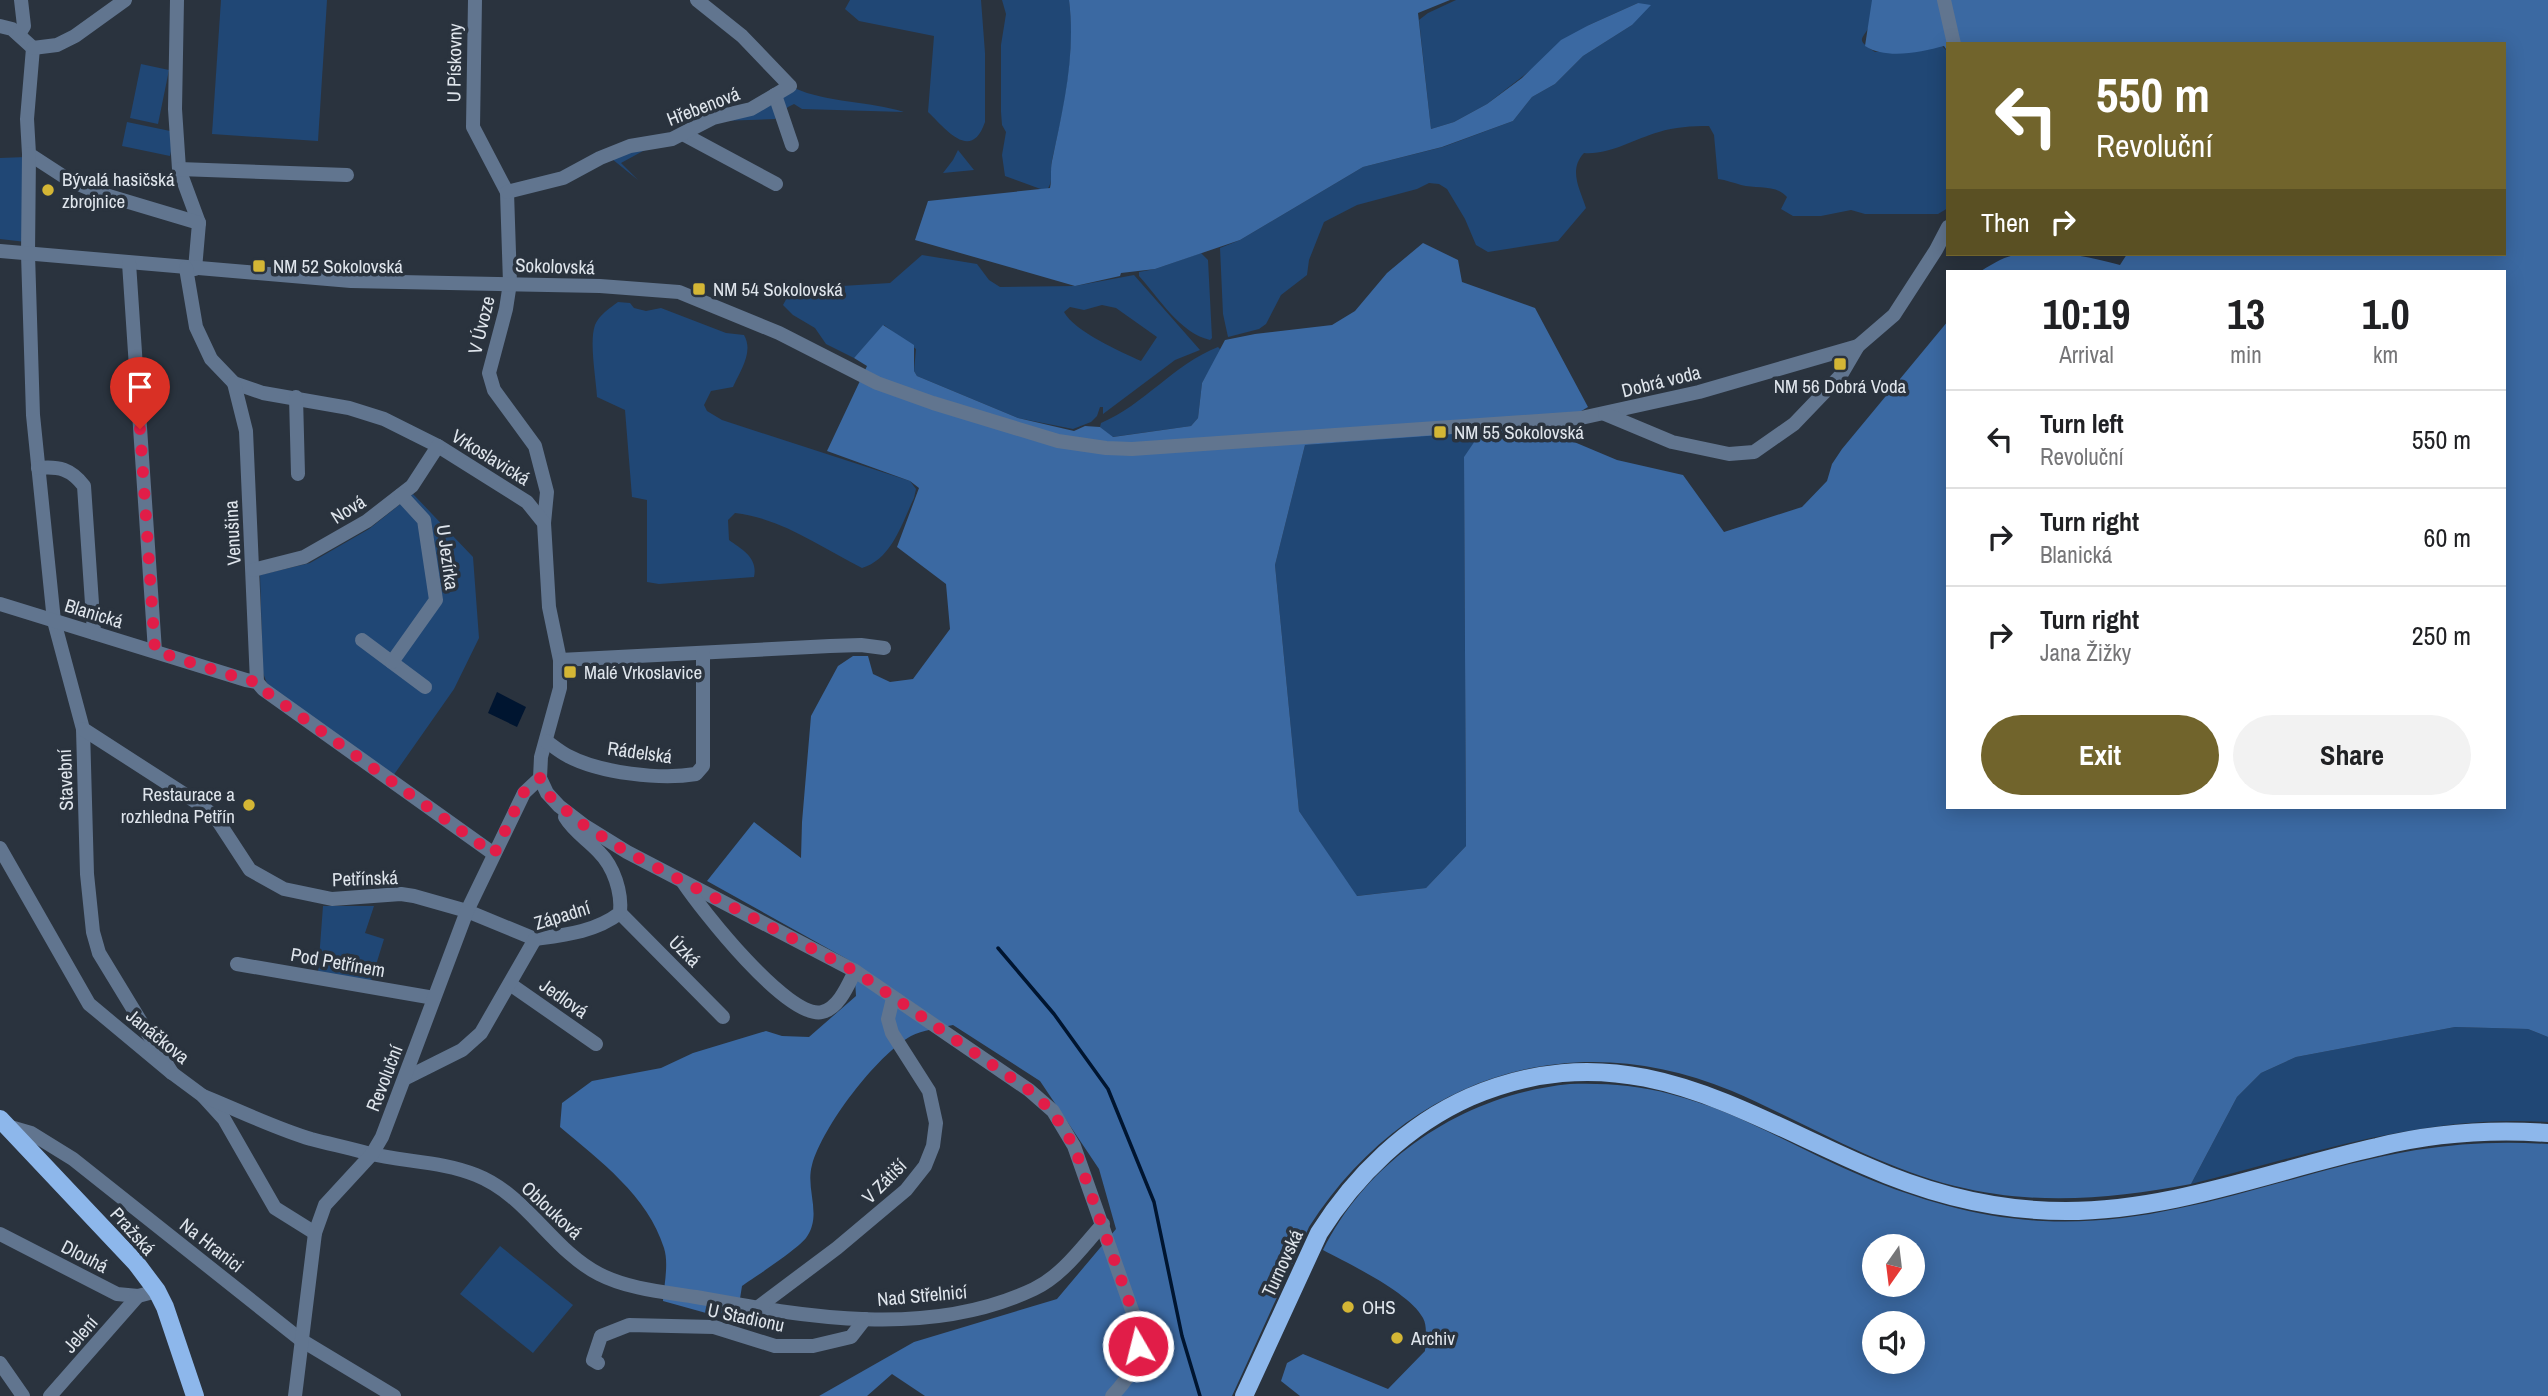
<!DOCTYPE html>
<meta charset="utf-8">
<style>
body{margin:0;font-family:"Archivo Narrow",sans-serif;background:#f2f2f2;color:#202124;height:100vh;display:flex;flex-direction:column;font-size:26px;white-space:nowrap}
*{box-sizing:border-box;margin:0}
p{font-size:23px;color:#757577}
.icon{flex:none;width:38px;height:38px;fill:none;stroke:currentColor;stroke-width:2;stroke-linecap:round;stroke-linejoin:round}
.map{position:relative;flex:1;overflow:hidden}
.panel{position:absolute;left:1946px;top:270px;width:560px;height:539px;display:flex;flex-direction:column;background:#fff;border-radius:0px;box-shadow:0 4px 18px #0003}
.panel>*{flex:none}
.banner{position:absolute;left:1946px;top:42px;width:560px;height:214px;border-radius:0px;box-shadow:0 4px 18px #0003;background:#71642c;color:#fff;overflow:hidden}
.needle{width:46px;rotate:194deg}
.fabs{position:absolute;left:1862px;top:1234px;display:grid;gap:14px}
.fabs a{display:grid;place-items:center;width:63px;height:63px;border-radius:50%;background:#fff;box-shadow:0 4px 18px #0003;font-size:35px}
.pin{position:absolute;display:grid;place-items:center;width:60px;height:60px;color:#fff;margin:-72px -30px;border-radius:50% 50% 50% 0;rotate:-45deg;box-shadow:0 0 7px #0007}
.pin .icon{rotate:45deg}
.me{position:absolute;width:77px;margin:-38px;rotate:352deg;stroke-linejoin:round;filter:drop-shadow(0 0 5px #0008)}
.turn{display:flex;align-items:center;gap:24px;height:147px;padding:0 35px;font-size:32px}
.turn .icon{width:91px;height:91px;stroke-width:2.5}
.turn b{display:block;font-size:49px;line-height:60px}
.then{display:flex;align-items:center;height:66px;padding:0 35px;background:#0003;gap:14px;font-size:26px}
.eta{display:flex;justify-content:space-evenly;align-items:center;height:119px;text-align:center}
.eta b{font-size:42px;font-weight:700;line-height:49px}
.button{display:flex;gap:14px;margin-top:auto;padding:14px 35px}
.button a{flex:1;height:80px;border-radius:42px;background:#71642c;color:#fff;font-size:28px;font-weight:700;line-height:80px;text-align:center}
.button a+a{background:#f2f2f2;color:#202124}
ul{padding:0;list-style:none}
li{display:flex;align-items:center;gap:21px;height:98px;padding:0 35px;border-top:2px solid #e0e0e0}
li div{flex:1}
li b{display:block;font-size:26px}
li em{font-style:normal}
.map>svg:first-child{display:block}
</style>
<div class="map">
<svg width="2548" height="1396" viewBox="0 0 2548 1396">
<rect width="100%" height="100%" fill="#2a333e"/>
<!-- green -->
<g fill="#204775" fill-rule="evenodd">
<polygon points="221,0 327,0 318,141 212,134"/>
<path d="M850 0H981L985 53V122C971 163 945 128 928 112L934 36 859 21 845 9Z"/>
<path d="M1002 0H1069C1076 54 1064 108 1052 160 1050 171 1054 182 1046 191L1005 176 1002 155 1006 132 1002 125 1001 112V45L1006 14Z"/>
<path d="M1456 0H1872C1872 7 1872 17 1870 24 1864 40 1853 38 1875 52L1942 46 1948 52V208L1938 214H1865L1851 210 1821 216H1793L1781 209 1787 197C1776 184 1756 189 1741 185 1734 183 1726 180 1718 179L1714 135 1709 126C1692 126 1674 127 1659 132 1634 139 1610 155 1584 153 1568 170 1580 189 1586 208L1558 241 1488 252 1476 245 1465 219 1447 189 1439 184 1429 183 1417 189 1357 205 1324 222 1309 260 1307 275 1281 295 1266 324 1259 329 1228 337 1223 314 1220 248 1240 240 1363 167 1443 147 1513 121 1532 97 1555 84 1583 56 1632 25 1638 3 1589 25 1487 104 1454 122 1431 129 1419 20 1428 13Z"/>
<polygon points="141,64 169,70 158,124 130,118"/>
<path d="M794 88C828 103 869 101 904 112L802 109 794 104 788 107 775 119 719 121 643 151 621 163 638 180 612 159Z"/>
<polygon points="127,122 175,132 170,156 122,146"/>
<polygon points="958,150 974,170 943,173 953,160"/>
<polygon points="26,157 26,242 0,239 0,158"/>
<path d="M1201 253 1208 260 1212 338 1210 340C1180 333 1159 298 1139 276V272L1155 269Z"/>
<path d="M922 255 977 264 989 280 1000 287 1075 286 1134 275 1200 350 1175 360 1103 414V407H1100L1097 416 1091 422 1073 429 1018 418 917 376 914 371 916 349 884 325 854 358 826 344 815 328 793 315 783 305 789 294 813 298 826 287 890 283ZM1102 305 1116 308 1157 337 1141 361C1121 352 1074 331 1064 312L1070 307 1084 310Z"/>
<path d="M618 302 630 303 634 308 646 311 661 308 726 333 744 335C754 352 740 371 733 387L711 391 704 405 707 411 722 420 910 481 916 489 914 498C902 523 892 559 862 568 821 547 781 518 735 513L728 520 729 540C743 550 758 558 754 577L659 584 647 582V500L632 497 625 410 597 397C596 378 589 342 595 325 599 315 610 308 618 302Z"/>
<path d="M1218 347 1221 350 1202 383 1198 418 1191 426 1112 437 1100 427 1101 423C1144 405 1174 364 1218 347Z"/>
<polygon points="1482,431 1464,458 1466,846 1426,888 1356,896 1299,811 1275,565 1305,445"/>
<polygon points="413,494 473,557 479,638 454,689 393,776 268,686 263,673 260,575 310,563 369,529"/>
<polygon points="323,906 374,906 365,933 384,939 371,981 318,973"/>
<path d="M2455 1027 2528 1029 2548 1037V1122C2423 1114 2311 1154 2191 1184L2237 1097 2261 1073 2296 1057Z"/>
<polygon points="500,1246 573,1305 533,1353 460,1294"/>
</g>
<!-- forest -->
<g fill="#3b69a2" fill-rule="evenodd">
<path d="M1069 0H1450L1418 13 1431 129 1454 122 1487 104 1522 78 1561 40 1589 25 1638 3 1651 5 1632 25 1583 56 1555 84 1532 97 1513 121 1442 147 1363 167 1240 240 1155 269 1121 273 1120 276 1075 286 915 240 928 201 1050 188C1052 179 1050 170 1052 161 1063 108 1076 55 1069 0Z"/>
<path d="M1872 0H2548V1037L2528 1029 2455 1027 2296 1057 2261 1073 2237 1097 2191 1184C2112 1199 2035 1206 1955 1186 1876 1166 1806 1123 1732 1091 1568 1022 1404 1079 1309 1227L1232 1396H925L892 1374 867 1396H819L914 1342 1057 1299 1116 1229 1099 1169 1040 1081 953 1025C940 1028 922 1030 911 1036 876 1056 823 1126 812 1165 805 1190 823 1215 806 1238 795 1251 758 1275 742 1286L739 1305 724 1318 663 1301C664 1285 669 1264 664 1248 648 1196 599 1160 560 1127L562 1103 592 1081 661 1068 693 1053 766 1031 782 1036 809 1037 856 996 854 963 707 881 754 822 801 858 802 822 811 716 838 666 853 656H868L873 674 890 682 913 679 950 629 946 584 897 547 919 488 910 481 827 451 867 366 854 358 883 325 914 345V371L917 376 1018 418 1074 431 1085 426 1100 427 1113 437 1191 426 1198 418 1202 383 1225 340 1255 334 1332 325 1355 311 1387 273 1423 243 1458 260 1462 282 1535 308 1588 407 1548 431 1617 460 1683 475 1724 532 1802 507 1827 481 1832 464 1842 449 1948 321V807H2504V271H1981C1987 267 1994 263 2000 260 2033 244 2087 256 2120 265L2127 254H2504V44H1948V52L1944 46C1921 52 1887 60 1865 46ZM1481 432 1464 457 1466 846 1426 888 1357 896 1299 811 1275 565 1305 445Z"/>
<path d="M1570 1084C1604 1083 1637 1085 1670 1094 1738 1111 1799 1150 1864 1177 1921 1201 1981 1218 2043 1221 2173 1228 2291 1171 2416 1150 2460 1143 2503 1141 2548 1144V1396H1300L1281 1381 1287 1363 1303 1354 1388 1389 1425 1351C1425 1341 1428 1327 1423 1318 1409 1292 1349 1264 1323 1250 1370 1156 1467 1094 1570 1084ZM1874 1246H1913V1284H1874ZM1874 1323H1913V1362H1874Z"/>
</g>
<!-- water -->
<polygon fill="#001530" points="497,692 526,707 517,727 488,713"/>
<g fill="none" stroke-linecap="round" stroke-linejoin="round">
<!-- stream -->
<polyline stroke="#001530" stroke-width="3.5" points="998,948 1054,1014 1108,1089 1154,1202 1182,1336 1200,1396"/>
<!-- minor -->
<g stroke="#61758f" stroke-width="14">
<polyline points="177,0 175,109 179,169 199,223"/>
<polyline points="475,0 473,127 507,192 510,283 506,309 489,373 494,390 535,446 547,492 544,523"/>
<polyline points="1944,0 1954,44"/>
<polyline points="0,26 12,29 33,48"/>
<polyline points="19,34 24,26 21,0"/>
<polyline points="33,48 27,119 29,154 69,180 102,194 199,223 195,269"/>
<polyline points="33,48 57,45 75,36 125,0"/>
<polyline points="775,95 792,145"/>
<polyline points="683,134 776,184"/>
<polyline points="29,154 28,254 33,415 54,621 83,729 87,874 93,932 99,953 172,1073"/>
<polyline points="179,169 347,175"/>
<polyline points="507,192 563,178 600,158 630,146 672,139 713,118 751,109 790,86 742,36 697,0"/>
<polyline points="0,251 351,281 600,286 679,292 779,333 877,383 933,403 1058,441 1106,448 1132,449 1581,418 1699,392 1858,346"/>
<polyline points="129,263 155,651"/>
<path d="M186 268 196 327 211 359 234 383 263 393 349 408 384 419 438 446 527 502 544 523 549 607 560 660V688L541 757 540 778 547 793 559 806 585 826 627 852 855 971 1029 1090 1053 1111 1074 1146 1139 1330C1136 1362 1135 1372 1112 1396"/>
<polyline points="234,383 246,431 257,682"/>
<polyline points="296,397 298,474"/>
<polyline points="1605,414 1672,442 1729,454 1754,452 1794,424 1841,375 1858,346 1894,315 1936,250 1948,227"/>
<path d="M38 468C59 466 71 469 84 486L94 633"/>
<polyline points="253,570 304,557 367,521 412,486 438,446"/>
<polyline points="0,604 246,680 257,682 263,689 494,854"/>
<polyline points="362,640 425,687"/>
<polyline points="560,660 830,646 861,645 884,648"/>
<polyline points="392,662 436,600 424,520 401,495"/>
<polyline points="83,729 201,805 216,818 250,870 284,889 332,899 401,894 414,896 467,911 535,939"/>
<path d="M546 741C553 746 560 752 568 756 600 773 661 780 696 774L703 766V654"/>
<polyline points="0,848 89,1004 172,1073 203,1096 224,1119 275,1208 315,1233"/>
<path d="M683 882C701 909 788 1020 822 1012 839 1008 848 985 855 971"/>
<polyline points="620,913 723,1017"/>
<path d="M535 939C565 935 595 932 620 913 622 892 614 867 599 852 587 839 574 832 565 817"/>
<polyline points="237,964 434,998"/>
<polyline points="510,984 596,1044"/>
<polyline points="406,1078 462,1050 481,1033 535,939"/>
<path d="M203 1096C238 1110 274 1128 311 1139 330 1144 349 1148 367 1153 403 1162 442 1161 476 1175 527 1195 552 1250 599 1274 628 1289 664 1292 696 1297 806 1317 929 1339 1034 1289 1063 1275 1082 1247 1103 1224"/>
<polyline points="7,1126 31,1133 73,1159 301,1340 394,1396"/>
<polyline points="0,1234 117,1294 138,1296 157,1291"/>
<polyline points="757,1308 837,1248 906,1190 925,1166 933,1146 936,1123 929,1091 892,1033 888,1019 893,998"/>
<polyline points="0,1363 23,1396"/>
<polyline points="598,1363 593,1360 601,1336 629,1325 714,1327 775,1346 813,1346 851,1337 865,1319"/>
<polyline points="50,1396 138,1296"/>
<polyline points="295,1396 315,1233 325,1205 372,1154 382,1137 467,911 524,793 540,778"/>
</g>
<!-- major -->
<g stroke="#8db7eb" stroke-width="18">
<polyline points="0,1119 136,1263 157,1291 165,1307 195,1396"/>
<path d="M1244 1396 1319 1233C1355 1176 1407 1125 1470 1097 1624 1032 1730 1107 1866 1166 1929 1194 1996 1211 2066 1211 2173 1211 2274 1170 2377 1147 2433 1133 2490 1129 2548 1133"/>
</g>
</g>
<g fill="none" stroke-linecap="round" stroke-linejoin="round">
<!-- route -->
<polyline stroke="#e11d48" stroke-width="12" stroke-dasharray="0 21.6" points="140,429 155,651 246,680 257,682 262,689 494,854 523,793 540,778 551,798 585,826 627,852 855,971 1029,1090 1052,1111 1074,1146 1139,1330 1138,1346"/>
</g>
<!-- markers -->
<g fill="#d4b635" stroke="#2a333e" stroke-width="2.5">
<circle cx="48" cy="190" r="7"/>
<rect x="252" y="259" width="14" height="14" rx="3.5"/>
<rect x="692" y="282" width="14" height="14" rx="3.5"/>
<rect x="1833" y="357" width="14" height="14" rx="3.5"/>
<rect x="1433" y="425" width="14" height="14" rx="3.5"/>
<rect x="563" y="665" width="14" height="14" rx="3.5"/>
<circle cx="249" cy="805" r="7"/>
<circle cx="1348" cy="1307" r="7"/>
<circle cx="1397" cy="1338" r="7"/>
</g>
<g text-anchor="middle" stroke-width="7" stroke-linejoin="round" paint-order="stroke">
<!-- street labels -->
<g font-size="19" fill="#dfe5ec" stroke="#2a333e">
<text transform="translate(454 63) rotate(-89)" y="7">U Pískovny</text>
<text transform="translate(703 106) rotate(-21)" y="7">Hřebenová</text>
<text transform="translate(555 266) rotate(2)" y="7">Sokolovská</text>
<text transform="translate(481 325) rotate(-76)" y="7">V Úvoze</text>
<text transform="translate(1661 381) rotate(-14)" y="7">Dobrá voda</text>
<text transform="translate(491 457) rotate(32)" y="7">Vrkoslavická</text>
<text transform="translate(348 509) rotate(-32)" y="7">Nová</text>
<text transform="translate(232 533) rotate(-93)" y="7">Venušina</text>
<text transform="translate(448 557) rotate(82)" y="7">U Jezírka</text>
<text transform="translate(94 613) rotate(17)" y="7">Blanická</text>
<text transform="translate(640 752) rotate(8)" y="7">Rádelská</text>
<text transform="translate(65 780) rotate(-92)" y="7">Stavební</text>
<text transform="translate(365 878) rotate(-2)" y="7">Petřínská</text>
<text transform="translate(562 915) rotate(-17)" y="7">Západní</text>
<text transform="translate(685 951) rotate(45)" y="7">Úzká</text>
<text transform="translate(338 962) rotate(10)" y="7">Pod Petřínem</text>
<text transform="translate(564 998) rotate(35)" y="7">Jedlová</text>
<text transform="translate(158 1036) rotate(39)" y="7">Janáčkova</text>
<text transform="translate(384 1078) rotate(-69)" y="7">Revoluční</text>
<text transform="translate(884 1181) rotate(-45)" y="7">V Zátiší</text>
<text transform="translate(552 1210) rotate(43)" y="7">Oblouková</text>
<text transform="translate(133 1231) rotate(48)" y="7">Pražská</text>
<text transform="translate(212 1245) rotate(38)" y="7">Na Hranici</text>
<text transform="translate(85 1256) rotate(27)" y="7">Dlouhá</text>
<text transform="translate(1282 1263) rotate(-65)" y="7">Turnovská</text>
<text transform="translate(922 1295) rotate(-5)" y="7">Nad Střelnicí</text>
<text transform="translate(746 1317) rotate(12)" y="7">U Stadionu</text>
<text transform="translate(80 1334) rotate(-49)" y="7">Jelení</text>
</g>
<!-- poi labels -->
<g font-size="19" fill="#dfe5ec" stroke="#2a333e" text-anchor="start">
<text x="62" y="186">Bývalá hasičská<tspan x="62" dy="22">zbrojnice</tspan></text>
<text x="273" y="273">NM 52 Sokolovská</text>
<text x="713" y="296">NM 54 Sokolovská</text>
<text x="1840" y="393" text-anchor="middle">NM 56 Dobrá Voda</text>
<text x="1454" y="439">NM 55 Sokolovská</text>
<text x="584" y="679">Malé Vrkoslavice</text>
<text x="235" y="801" text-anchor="end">Restaurace a<tspan x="235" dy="22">rozhledna Petřín</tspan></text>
<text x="1362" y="1314">OHS</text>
<text x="1411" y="1345">Archiv</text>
</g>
</g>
</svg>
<div class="fabs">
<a><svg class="needle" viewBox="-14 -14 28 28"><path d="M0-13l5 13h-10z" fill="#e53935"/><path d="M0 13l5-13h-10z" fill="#757577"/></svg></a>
<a><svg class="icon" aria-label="sound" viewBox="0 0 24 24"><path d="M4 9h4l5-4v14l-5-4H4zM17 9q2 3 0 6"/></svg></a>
</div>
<div class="pin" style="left:140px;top:429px;background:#d93025"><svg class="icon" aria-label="arrive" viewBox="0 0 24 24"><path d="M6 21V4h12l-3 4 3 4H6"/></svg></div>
<svg class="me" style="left:1138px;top:1346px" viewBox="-20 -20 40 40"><circle r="17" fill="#e11d48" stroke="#fff" stroke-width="3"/><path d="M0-11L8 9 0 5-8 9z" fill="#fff"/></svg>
<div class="banner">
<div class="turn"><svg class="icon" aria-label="left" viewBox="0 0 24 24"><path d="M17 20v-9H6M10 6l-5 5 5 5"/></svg><div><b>550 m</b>Revoluční</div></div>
<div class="then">Then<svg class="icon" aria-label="right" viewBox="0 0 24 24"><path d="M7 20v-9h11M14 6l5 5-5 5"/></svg></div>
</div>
<section class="panel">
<div class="eta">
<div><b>10:19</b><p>Arrival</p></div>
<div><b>13</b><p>min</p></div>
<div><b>1.0</b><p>km</p></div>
</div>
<ul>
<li><svg class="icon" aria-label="left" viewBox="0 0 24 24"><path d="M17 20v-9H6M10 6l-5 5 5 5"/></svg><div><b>Turn left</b><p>Revoluční</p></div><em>550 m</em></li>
<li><svg class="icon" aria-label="right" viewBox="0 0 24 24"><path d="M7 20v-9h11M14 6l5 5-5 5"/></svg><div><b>Turn right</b><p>Blanická</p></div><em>60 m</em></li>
<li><svg class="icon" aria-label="right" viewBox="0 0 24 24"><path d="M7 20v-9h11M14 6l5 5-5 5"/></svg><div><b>Turn right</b><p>Jana Žižky</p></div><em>250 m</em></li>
</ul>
<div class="button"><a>Exit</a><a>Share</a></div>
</section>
</div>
